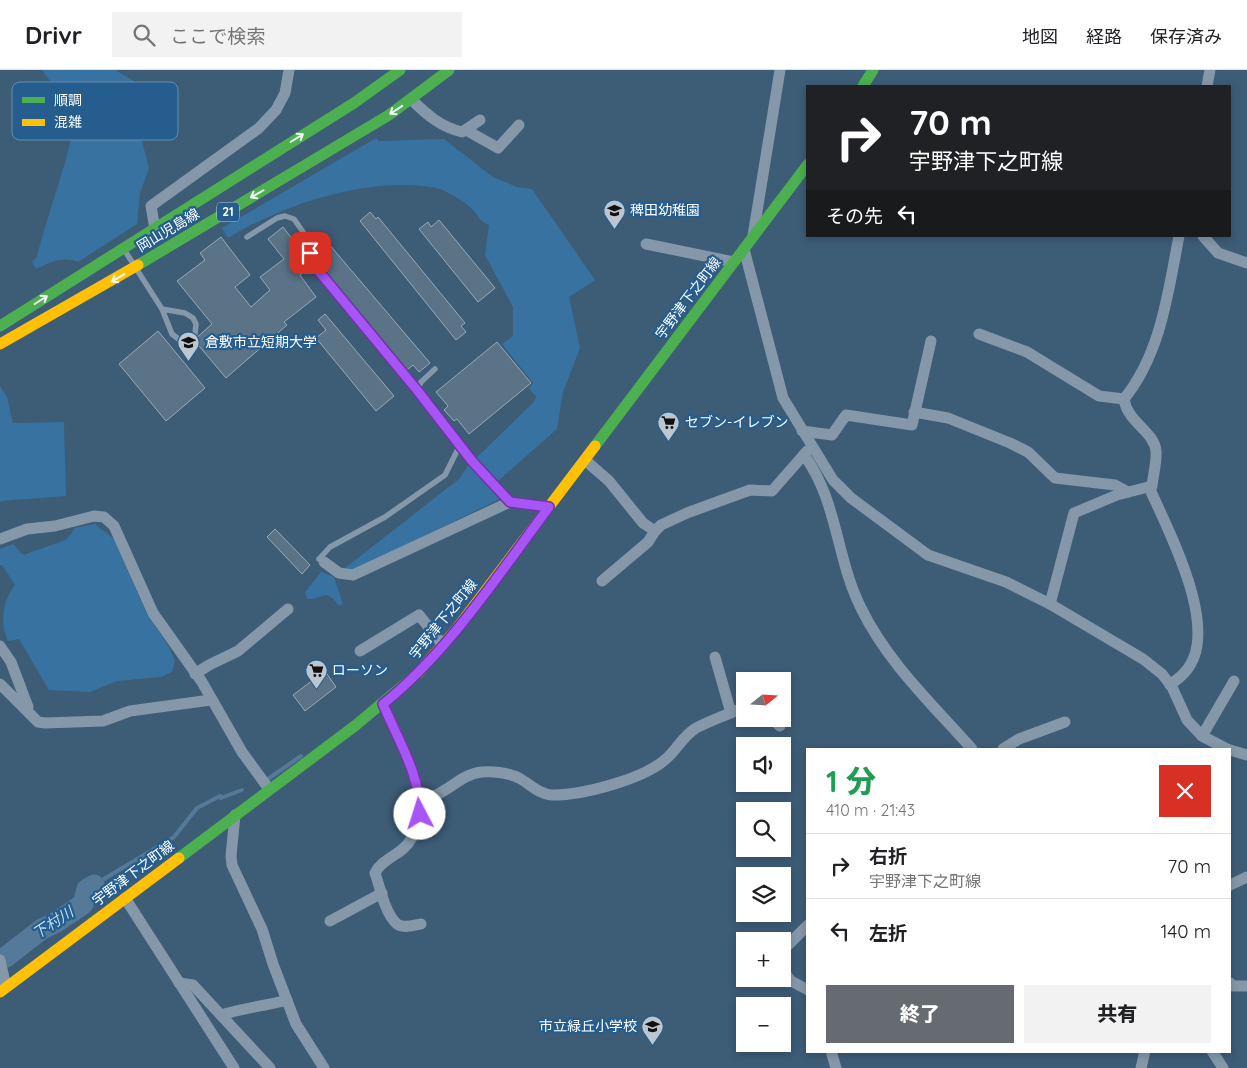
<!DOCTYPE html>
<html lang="ja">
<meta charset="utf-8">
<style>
body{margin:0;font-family:Quicksand,"Noto Sans JP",sans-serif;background:#f2f2f2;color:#202124;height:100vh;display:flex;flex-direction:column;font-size:19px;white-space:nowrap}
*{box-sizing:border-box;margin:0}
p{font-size:16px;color:#757577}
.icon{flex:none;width:28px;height:28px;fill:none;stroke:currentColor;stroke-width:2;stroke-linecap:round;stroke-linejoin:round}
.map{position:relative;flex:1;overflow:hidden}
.panel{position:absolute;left:806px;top:678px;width:425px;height:305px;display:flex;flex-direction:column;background:#fff;border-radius:0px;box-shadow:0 2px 8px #0003}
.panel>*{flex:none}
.guide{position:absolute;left:806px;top:15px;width:425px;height:152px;border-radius:0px;box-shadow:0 2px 8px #0003;background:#202124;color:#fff;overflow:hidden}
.needle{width:32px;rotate:72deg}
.fabs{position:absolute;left:736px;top:602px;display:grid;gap:10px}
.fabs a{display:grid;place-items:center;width:55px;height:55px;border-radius:0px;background:#fff;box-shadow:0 2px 8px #0003;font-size:25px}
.pin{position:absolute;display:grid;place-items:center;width:42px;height:42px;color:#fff;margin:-21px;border-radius:10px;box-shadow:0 2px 8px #0006}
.me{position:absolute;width:55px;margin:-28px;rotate:355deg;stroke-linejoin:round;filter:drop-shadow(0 0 4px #0008)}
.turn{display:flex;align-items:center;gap:18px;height:105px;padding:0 20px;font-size:22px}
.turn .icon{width:65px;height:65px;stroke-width:2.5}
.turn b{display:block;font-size:35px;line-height:42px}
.then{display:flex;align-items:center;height:48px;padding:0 20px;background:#0003;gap:10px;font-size:19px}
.round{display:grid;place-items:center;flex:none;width:52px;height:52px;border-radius:0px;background:#f2f2f2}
.head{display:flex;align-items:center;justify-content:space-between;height:85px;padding:0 20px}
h1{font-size:30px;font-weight:800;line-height:38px;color:#1e9e55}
.primary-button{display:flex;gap:10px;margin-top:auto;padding:10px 20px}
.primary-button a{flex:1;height:58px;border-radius:0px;background:#666b71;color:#fff;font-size:20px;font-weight:800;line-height:58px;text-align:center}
.primary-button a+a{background:#f2f2f2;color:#202124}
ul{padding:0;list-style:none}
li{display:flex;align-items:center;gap:15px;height:65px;padding:0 20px;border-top:1px solid #e0e0e0}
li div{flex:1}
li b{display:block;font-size:19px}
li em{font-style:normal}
header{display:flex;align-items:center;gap:30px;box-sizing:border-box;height:70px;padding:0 25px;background:#fff;border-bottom:1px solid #e0e0e0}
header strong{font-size:24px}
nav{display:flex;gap:28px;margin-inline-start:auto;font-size:18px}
.search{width:350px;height:45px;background:#f2f2f2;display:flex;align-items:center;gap:12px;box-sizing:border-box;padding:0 18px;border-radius:0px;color:#757577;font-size:19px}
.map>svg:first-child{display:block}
</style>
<header>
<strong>Drivr</strong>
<div class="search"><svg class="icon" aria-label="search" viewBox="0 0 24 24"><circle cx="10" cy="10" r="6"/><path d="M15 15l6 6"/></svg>ここで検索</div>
<nav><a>地図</a><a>経路</a><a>保存済み</a></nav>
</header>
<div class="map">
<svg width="1247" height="998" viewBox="0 0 1247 998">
<rect width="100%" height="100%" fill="#3d5c76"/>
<!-- green -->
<g fill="#3772a1">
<path d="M42 0H115L158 25 147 47 141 68 149 98 140 123 137 154 78 192C62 186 51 192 36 199L32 192 37 186C49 139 67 95 76 47Z"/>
<path d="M376 68 379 71 444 69 493 107 517 117 532 119 595 210 569 227 580 278 563 322 557 359 498 411 475 389 534 332 536 327 529 318 533 313 502 274 513 266V237L485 185 489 155C480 152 479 146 473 140 464 131 451 124 440 119 435 117 428 117 422 116 360 109 280 136 228 168L222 158Z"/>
<polygon points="0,316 7,327 13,353 64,352 66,426 1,431 0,433"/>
<polygon points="469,394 502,428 352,501 345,498 459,409"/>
<path d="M95 454 114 469 147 544 169 577 175 591 172 602 161 607 117 611 90 622 49 620 19 569 8 571C0 554 2 531 15 515L2 495H0V479L13 474 23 485 66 470 75 458Z"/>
<path d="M321 502 334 507 343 534 339 536C325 516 323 530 307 529L305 522Z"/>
</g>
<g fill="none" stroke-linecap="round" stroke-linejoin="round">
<!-- stream -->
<g stroke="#547999" stroke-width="4">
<polyline points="268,709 301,686"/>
<polyline points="94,815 174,767 197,738 220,726 221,728 242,720"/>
</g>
<!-- river -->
<polyline stroke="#547999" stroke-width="21" points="6,887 42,859 55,853 83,834 87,819 94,815"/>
</g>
<!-- building -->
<g fill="#5a7387" stroke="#98aab8">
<polygon points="370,142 376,149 378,147 465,253 461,256 466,262 456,270 360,151"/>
<polygon points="439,150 495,218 478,232 419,159 428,152 431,157"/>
<polygon points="283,157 304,184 310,198 300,205 316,227 284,252 287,255 226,308 194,270 212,254 177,211 205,190 200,183 221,167 250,205 235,217 251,237 270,220 260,207 284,189 268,169"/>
<polygon points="328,173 430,293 419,302 413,295 407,300 316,191 314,185"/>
<polygon points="325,244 394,326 376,341 316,268 326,260 318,250"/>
<polygon points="158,261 205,318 166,351 119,294"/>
<polygon points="497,272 531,313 469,364 457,349 454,351 444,340 448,336 436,322"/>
<polygon points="275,459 310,495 302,504 267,467"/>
<polygon points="325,601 336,617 305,641 293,625"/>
</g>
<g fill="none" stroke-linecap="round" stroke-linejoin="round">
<!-- lane -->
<g stroke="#8498a9" stroke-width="5.5">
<polyline points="247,167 277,148 285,146 294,149 303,162 312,193 417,320"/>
<polyline points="125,181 162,239 172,264 181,271 195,264 196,254 193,248 185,243 162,239"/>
<polyline points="435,299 421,312 417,320 472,391 510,432"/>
<polyline points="324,492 319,489 330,477 385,447 445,405 460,375"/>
</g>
<!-- street -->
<g stroke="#8498a9" stroke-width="11">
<polyline points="1207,16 1210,0"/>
<path d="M412 30C427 45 441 57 462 62L480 50"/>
<polyline points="466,60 498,78 519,55"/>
<polyline points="155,159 151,136 259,58 276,40 285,23 289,0"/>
<polyline points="753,166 780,0"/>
<polyline points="1203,166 1218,183 1247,193"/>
<polyline points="646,174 734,192"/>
<polyline points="744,179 783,328 833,410 851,428 928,485 1006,512 1050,534 1143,589 1162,604 1172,617 1187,650 1202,666 1227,679"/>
<path d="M979 264 1027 282 1099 326 1124 329C1161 283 1168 223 1179 166"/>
<polyline points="914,342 948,348 1010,373 1028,382 1055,408 1115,415 1128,422"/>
<polyline points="802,361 832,365 846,345 912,355 931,271"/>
<path d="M804 385C838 431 836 489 861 538 887 592 933 635 972 679"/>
<polyline points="585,390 609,411 643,453 655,461"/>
<path d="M1149 417C1167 459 1223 561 1185 602 1181 607 1175 611 1170 615"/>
<polyline points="0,469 27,459 55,456 94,446 104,447 114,456 153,543 202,612 242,682 269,719"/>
<polyline points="324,492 339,503 353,505 510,432 549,437"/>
<polyline points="602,511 648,472 655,461 661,455 687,443 750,420 772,421 807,381"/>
<path d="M1050 534 1074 443 1117 425 1152 416C1153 405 1157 392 1156 381 1154 361 1127 352 1124 329"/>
<polyline points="0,576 11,592 28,637"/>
<polyline points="360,581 419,545 443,575"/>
<polyline points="715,587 731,643"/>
<polyline points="195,604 209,595 238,581 288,539"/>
<polyline points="0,614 38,652 45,653 103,651 130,641 211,630"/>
<path d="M383 634C400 674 434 726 411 769 404 784 382 788 375 803 380 817 385 844 397 854 404 859 414 855 421 854"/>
<polyline points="772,649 780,656"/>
<polyline points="1202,666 1234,611"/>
<polyline points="1003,679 1019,669 1065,652"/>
<polyline points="1230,680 1247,685"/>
<path d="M420 729C445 728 458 704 482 702 493 701 509 703 519 708 530 714 540 725 553 725 583 725 645 709 667 688 678 678 683 666 696 658 711 650 729 644 745 637"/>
<polyline points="235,745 231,786 232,795 262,859 273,894 296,954 324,998"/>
<polyline points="1230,815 1247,807"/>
<polyline points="125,828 234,998"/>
<polyline points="330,851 382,823"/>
<polyline points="782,881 808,855"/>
<polyline points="0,890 6,917"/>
<polyline points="782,899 791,911 808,920"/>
<polyline points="179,913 193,915 270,998"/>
<polyline points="1230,913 1233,916 1247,916"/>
<path d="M221 945C243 938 265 936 287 930"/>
<polyline points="831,981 836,998"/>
<polyline points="1212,981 1223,998"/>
<polyline points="1141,998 1145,981"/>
</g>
<!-- fast -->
<g stroke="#4caf50" stroke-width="11">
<polyline points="863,16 873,0"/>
<polyline points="138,195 389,45 449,0"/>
<polyline points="0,256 354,33 400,0"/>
<polyline points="595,376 808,94"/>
<polyline points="179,788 356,655 418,603"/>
</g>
<!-- slow -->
<g stroke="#ffc107" stroke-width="11">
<polyline points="0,274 138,195"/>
<polyline points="418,603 455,561 595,376"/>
<polyline points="0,922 179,788"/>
</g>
</g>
<!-- one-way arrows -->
<defs><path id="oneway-shaft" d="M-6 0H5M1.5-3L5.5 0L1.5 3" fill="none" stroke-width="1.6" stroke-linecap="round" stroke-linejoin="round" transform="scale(1.25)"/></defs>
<g stroke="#f6fbf6">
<use href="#oneway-shaft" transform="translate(396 40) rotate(146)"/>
<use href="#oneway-shaft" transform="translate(297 68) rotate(-32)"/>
<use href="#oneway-shaft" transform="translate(257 124) rotate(150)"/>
<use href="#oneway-shaft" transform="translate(118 208) rotate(149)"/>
<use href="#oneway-shaft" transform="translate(41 230) rotate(-32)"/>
</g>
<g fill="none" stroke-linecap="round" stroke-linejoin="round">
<defs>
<path id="route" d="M310 183 312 193 417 320 472 391 510 432 549 437C498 505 450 580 383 634 397 668 421 706 420 744"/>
</defs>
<!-- route casing -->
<use href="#route" stroke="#6d37a1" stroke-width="12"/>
<!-- route -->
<use href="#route" stroke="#a855f7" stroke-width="9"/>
</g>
<!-- icons -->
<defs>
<symbol id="school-pin" viewBox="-11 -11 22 30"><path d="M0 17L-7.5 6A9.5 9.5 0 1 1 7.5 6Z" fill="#bbc6cf" stroke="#255d8e"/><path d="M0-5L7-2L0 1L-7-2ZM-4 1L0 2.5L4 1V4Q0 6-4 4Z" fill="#111"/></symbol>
<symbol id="university-pin" viewBox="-11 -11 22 30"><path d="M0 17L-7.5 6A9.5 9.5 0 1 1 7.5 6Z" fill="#bbc6cf" stroke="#255d8e"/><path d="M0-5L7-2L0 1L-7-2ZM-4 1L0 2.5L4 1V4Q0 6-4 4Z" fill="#111"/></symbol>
<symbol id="supermarket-pin" viewBox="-11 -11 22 30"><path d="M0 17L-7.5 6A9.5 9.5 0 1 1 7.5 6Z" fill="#bbc6cf" stroke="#255d8e"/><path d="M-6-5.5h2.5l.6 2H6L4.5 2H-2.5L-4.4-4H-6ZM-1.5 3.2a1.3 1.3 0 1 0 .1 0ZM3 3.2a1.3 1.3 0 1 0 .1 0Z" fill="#111"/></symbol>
</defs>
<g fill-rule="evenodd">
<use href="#school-pin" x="602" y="128" width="25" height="34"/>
<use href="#university-pin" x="176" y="260" width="25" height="34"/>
<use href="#supermarket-pin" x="656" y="340" width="25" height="34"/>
<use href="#supermarket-pin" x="304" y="588" width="25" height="34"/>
<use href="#school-pin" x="640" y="944" width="25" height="34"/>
</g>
<g text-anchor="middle" stroke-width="4.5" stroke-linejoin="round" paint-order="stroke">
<!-- shield labels -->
<rect fill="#255d8e" stroke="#becedd" stroke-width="1" x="217" y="132.5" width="22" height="19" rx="4"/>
<g font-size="12" font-weight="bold" fill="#fff">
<text x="228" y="146">21</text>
</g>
<!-- poi labels -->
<g font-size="14" fill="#fff" stroke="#255d8e" text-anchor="start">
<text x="630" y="145">稗田幼稚園</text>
<text x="205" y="277">倉敷市立短期大学</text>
<text x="685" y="357">セブン-イレブン</text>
<text x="332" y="605">ローソン</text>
<text x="637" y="961" text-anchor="end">市立緑丘小学校</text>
</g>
<!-- street labels -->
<g font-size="14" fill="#fff" stroke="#255d8e">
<text transform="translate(168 160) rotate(-31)" y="5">岡山児島線</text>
<text transform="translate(688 228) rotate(-53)" y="5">宇野津下之町線</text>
<text transform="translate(443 549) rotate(-51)" y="5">宇野津下之町線</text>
<text transform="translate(133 803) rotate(-37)" y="5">宇野津下之町線</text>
</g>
<!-- water labels -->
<g font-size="15" font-style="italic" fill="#c0dcf2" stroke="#255d8e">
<text transform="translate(53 853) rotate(-33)" y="5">下村川</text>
</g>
</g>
<!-- legend -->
<rect x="12" y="12" width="166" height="58" rx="8" fill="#255d8e" stroke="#668eb0" stroke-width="1"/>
<rect x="22" y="27" width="23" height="6" fill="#4caf50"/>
<rect x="22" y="49" width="23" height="7" fill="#ffc107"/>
<g font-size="14" fill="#fff">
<text x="54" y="35">順調</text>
<text x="54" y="57">混雑</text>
</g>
</svg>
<div class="fabs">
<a><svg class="needle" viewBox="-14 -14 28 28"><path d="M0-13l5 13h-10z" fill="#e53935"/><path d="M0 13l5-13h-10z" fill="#757577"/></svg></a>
<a><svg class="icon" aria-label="sound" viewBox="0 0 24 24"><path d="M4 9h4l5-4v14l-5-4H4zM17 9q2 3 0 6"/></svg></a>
<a><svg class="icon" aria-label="search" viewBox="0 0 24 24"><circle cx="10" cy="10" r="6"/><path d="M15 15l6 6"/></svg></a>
<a><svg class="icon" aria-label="layers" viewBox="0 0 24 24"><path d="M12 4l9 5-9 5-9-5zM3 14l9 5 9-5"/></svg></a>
<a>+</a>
<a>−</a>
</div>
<div class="pin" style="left:310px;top:183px;background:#d93025"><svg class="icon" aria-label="arrive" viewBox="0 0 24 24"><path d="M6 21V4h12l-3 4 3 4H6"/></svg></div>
<svg class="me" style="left:420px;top:744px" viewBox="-20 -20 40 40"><circle r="19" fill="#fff"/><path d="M0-13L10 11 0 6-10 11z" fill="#a855f7"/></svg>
<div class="guide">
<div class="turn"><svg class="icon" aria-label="right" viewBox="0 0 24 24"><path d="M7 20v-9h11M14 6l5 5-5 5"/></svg><div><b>70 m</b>宇野津下之町線</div></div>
<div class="then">その先<svg class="icon" aria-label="left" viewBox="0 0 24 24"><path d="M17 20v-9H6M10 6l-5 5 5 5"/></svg></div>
</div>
<section class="panel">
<div class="head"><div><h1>1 分</h1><p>410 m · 21:43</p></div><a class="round" style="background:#d93025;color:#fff"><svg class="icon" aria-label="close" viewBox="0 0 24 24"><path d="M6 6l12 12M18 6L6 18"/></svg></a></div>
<ul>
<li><svg class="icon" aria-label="right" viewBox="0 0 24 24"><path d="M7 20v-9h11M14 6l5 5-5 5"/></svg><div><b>右折</b><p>宇野津下之町線</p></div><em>70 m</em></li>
<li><svg class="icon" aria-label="left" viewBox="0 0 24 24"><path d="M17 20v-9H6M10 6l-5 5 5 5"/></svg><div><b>左折</b></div><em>140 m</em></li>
</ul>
<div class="primary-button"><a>終了</a><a>共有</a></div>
</section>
</div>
